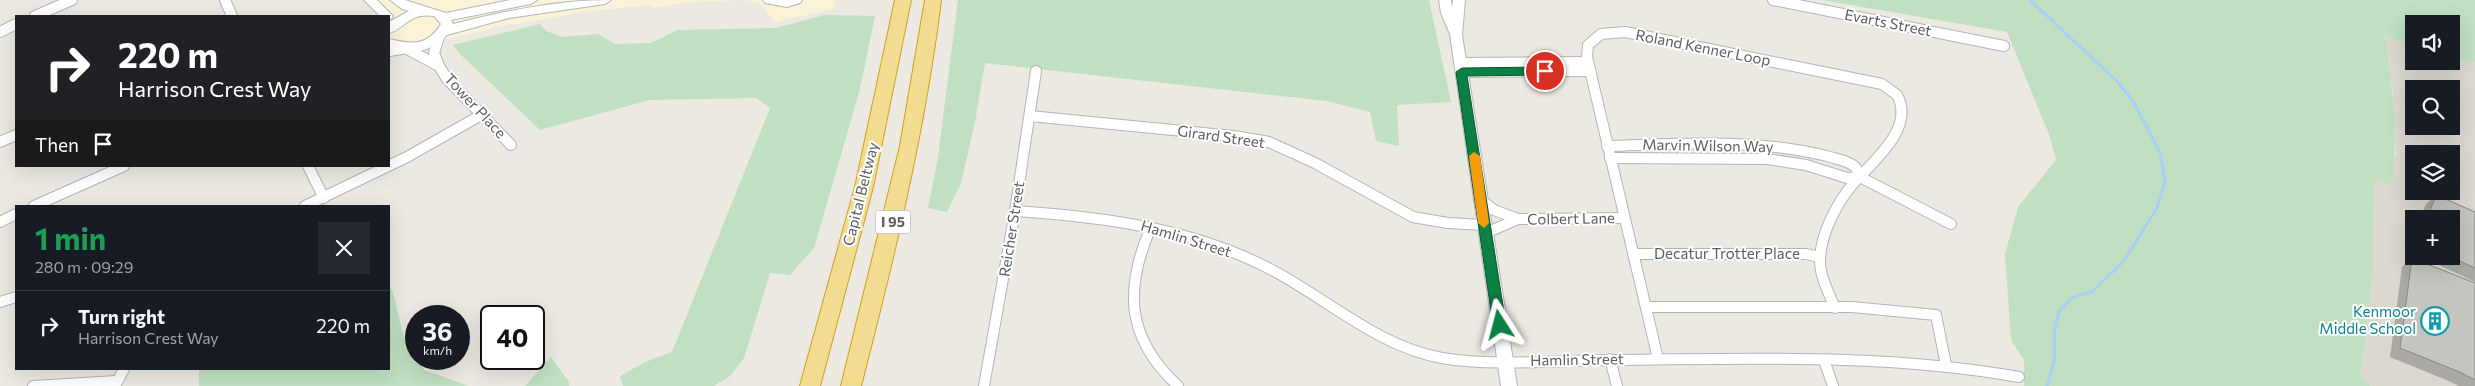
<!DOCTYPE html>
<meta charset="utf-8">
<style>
body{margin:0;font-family:Commissioner,sans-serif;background:#242831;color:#f1f3f6;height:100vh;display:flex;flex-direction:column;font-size:19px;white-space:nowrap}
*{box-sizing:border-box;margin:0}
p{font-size:16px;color:#9ea1a6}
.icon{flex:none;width:28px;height:28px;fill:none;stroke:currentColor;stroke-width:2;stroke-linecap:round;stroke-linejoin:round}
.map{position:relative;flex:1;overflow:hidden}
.details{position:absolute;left:15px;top:205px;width:375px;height:165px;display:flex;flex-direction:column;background:#171b24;border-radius:0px;box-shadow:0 5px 20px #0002}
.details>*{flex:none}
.guide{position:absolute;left:15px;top:15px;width:375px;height:152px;border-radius:0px;box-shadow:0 5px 20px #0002;background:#202124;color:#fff;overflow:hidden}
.buttons{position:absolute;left:2405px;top:15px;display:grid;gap:10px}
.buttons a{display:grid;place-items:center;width:55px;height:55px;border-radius:0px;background:#171b24;box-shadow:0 5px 20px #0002;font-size:25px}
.speed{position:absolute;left:405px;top:305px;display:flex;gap:10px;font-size:25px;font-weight:700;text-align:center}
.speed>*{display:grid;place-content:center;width:65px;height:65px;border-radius:50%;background:#171b24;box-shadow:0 5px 20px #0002;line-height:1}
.speed small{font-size:12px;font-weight:400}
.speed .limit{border:2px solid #111;border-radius:8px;background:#fff;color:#111}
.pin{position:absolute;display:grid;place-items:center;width:42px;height:42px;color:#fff;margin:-21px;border:2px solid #fff;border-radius:50%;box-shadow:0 1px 5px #0007}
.me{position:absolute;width:55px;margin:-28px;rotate:351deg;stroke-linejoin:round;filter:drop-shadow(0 0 4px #0008)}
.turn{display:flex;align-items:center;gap:18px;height:105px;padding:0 20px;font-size:22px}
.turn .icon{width:65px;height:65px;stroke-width:2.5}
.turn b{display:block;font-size:35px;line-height:42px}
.then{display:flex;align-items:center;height:48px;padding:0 20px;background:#0003;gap:10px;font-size:19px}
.round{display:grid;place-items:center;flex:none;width:52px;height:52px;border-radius:0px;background:#242831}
.summary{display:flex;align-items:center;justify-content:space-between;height:85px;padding:0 20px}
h1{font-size:30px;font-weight:700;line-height:38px;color:#1e9e55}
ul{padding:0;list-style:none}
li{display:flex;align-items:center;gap:15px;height:70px;padding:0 20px;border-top:1px solid #363941}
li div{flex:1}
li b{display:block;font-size:19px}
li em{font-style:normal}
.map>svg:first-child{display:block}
</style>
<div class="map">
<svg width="2475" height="386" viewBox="0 0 2475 386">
<rect width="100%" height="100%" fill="#ebe9e1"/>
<!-- commercial -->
<g fill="#faf3d8">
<polygon points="365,0 741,0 692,2 654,8 650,5 582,12 517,24 513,23 456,37 389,50 389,16 381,16"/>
<polygon points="745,0 835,0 834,9 775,22 759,3"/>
</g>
<!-- education -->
<path fill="#dbd8d0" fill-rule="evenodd" d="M2385 36 2414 45V61H2451V56L2475 63V386H2371L2361 376 2373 273 2374 180 2396 155 2393 93ZM2414 89H2451V126H2414ZM2414 154H2451V191H2414ZM2414 219H2451V256H2414Z"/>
<!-- green -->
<g fill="#c0e0c1">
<polygon points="958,0 1429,0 1451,102 1397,105 1399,146 1376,141 1370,112 1327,101 985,63 975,122 961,183 947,212 928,208 938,157"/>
<path d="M1822 0H2475V63L2451 56V24H2414V45L2385 36C2392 86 2400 135 2391 184L2374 180 2373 273 2361 376 2371 386H2024V360L2011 340 2005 254 2018 207 2056 160 2050 137 2007 32Z"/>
<polygon points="824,15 875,16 860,89 814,248 790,275 770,273 744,358 730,376 714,386 623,386 620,376 645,362 672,352 770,108 756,98 650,100 540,130 460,54 453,45 540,24 546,31 563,37 598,34 615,44 651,43 677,30 776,28"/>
<polygon points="389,286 393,292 404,338 424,370 469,386 199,386 199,369 389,369"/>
<polygon points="551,357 569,382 569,386 525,386"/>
</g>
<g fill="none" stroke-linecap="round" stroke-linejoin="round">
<!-- stream -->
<polyline stroke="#a7d1f6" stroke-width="3" points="2030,0 2116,80 2133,101 2160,152 2165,181 2157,208 2123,262 2092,292 2072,298 2059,311 2054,334 2055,357 2047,386"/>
<defs>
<g id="street">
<polyline points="225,0 232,16"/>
<polyline points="1773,0 2004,46"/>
<polyline points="35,16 72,0"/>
<polyline points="0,32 16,24"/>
<polyline points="407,49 439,66 434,53 439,37"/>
<polyline points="389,51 402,49"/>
<polyline points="1460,63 1588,62"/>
<polyline points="439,66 447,79 511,145"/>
<polyline points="1462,72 1590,71"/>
<polyline points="1030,116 1234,136 1269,142 1315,163 1413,217 1448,223 1484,225"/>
<polyline points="0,142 16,135"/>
<path d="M1607 146C1681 144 1754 138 1827 156 1835 159 1848 160 1855 167 1858 170 1859 174 1860 177"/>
<polyline points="1610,158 1767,159 1806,165 1847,178 1860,177 1951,224"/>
<polyline points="308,166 324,198"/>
<polyline points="1480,199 1494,210 1518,219 1624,218"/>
<polyline points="34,206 124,166"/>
<polyline points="305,206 407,157 483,114"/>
<path d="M1015 211C1103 217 1192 228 1272 270 1327 299 1379 347 1442 358 1494 367 1560 360 1614 360 1748 359 1886 353 2019 377"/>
<polyline points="0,222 16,214"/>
<path d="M1151 227C1124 289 1126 338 1178 386"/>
<polyline points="1486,233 1518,219"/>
<polyline points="1633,254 1806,254 1820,257"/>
<polyline points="0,302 16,297"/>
<polyline points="1646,307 1852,307 1936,315 1946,365"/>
<polyline points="1610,359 1617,386"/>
<path d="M1658 359 1587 57 1588 45 1601 34 1625 32 1882 84 1897 95C1917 131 1866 166 1848 190 1834 209 1820 237 1820 261 1820 277 1829 293 1835 308"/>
<polyline points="1824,360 1833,386"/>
<polyline points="33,386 117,381"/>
<polyline points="115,386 124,369"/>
<polyline points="984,386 1015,211 1036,71"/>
</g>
<g id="secondary">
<polygon points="364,0 377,0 393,16 391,19 389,20 389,16 380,16"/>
<path d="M390 0H405L446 13 510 0H537L531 4 451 20 453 24C506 11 557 0 611 0L605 4 509 18 447 35C432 51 410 57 389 48V39C411 44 427 47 441 24L434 16C409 12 405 29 389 33V22L409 11 402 9Z"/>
<polygon points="763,0 802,0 800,3 787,7 765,3"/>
<polygon points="1439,0 1451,0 1452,7 1453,0 1465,0 1462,35 1517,386 1501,386 1450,34 1441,13"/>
</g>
<g id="highway">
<polygon points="895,0 911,0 873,187 820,386 800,386 855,187"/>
<path d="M925 0H941C925 131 894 258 861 386H841L900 146Z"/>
</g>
</defs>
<!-- street casing -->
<use href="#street" stroke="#b2b4b8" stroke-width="12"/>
<!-- secondary casing -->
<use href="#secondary" stroke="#b3b6ba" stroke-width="2"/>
<!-- highway casing -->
<use href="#highway" stroke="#d5a017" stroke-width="2"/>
<!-- street -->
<use href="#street" stroke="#fff" stroke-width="10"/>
<!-- secondary -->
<use href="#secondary" fill="#fff" fill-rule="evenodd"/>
<!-- highway -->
<use href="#highway" fill="#f1dc92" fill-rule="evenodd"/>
</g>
<!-- wall -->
<g fill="#aaa9a3">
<polygon points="2436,195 2475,212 2475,282 2420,256 2451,256 2451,219 2420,219 2426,204"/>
<polygon points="2414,236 2414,254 2408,251"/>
<polygon points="2412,258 2475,283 2475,386 2459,386 2451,382 2390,357 2402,267"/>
</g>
<!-- building -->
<g fill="#c6c4be" stroke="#8b8985">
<polygon points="2436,195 2475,212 2475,268 2449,256 2451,256 2451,219 2427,219"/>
<polygon points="2412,258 2475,283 2475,380 2462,373 2400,348"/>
</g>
<!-- route -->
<polygon fill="#0b8043" stroke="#07532c" points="1545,67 1550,71 1545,75 1467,76 1506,325 1500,330 1493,325 1456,72 1462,68"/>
<!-- slow -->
<polygon fill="#f59e0b" points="1474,152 1480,156 1489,223 1484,228 1478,223 1469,156"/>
<!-- icons -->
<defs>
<symbol id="building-ring" viewBox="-11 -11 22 22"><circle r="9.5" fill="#fff" stroke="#0f9aa8" stroke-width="1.5"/><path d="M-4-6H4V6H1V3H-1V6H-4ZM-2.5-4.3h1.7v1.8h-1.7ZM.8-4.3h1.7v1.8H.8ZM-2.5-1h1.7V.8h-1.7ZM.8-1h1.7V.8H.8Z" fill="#0f9aa8"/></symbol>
</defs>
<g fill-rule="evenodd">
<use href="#building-ring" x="2419" y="305" width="32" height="32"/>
</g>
<g text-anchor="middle" stroke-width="4" stroke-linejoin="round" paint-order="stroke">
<!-- shield labels -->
<rect fill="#fff" stroke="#8c8e90" stroke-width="1" x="875.5" y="210.5" width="35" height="23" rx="4"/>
<g font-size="14" font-weight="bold" fill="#5a5d61">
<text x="893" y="227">I 95</text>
</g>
<!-- street labels -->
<g font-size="15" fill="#5a5d61" stroke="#fff">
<text transform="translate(1888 23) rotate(11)" y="5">Evarts Street</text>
<text transform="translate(1703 48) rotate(11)" y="5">Roland Kenner Loop</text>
<text transform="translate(475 106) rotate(47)" y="5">Tower Place</text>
<text transform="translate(1221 137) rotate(8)" y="5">Girard Street</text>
<text transform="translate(1708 146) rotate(1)" y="5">Marvin Wilson Way</text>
<text transform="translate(861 194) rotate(-76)" y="5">Capital Beltway</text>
<text transform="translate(1571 219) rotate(-1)" y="5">Colbert Lane</text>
<text transform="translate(1012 229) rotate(-81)" y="5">Reicher Street</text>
<text transform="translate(1186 239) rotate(17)" y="5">Hamlin Street</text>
<text x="1727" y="259">Decatur Trotter Place</text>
<text transform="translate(1577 360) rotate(-1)" y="5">Hamlin Street</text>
</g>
<!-- culture labels -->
<g font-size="15" fill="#0d838f" stroke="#fff" text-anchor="end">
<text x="2416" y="317">Kenmoor<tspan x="2416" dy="17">Middle School</tspan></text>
</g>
</g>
</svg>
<div class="buttons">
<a><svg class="icon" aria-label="sound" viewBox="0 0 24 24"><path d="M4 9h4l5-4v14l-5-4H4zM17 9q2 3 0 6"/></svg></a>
<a><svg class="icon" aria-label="search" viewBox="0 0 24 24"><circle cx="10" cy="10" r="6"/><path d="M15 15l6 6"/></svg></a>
<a><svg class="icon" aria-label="layers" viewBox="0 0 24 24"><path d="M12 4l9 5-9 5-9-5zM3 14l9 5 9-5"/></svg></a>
<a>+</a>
</div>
<div class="speed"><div>36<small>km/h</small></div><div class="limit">40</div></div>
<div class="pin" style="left:1545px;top:71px;background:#d93025"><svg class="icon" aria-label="arrive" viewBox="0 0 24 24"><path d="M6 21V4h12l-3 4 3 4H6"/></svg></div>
<svg class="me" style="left:1500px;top:325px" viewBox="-20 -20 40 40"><path d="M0-17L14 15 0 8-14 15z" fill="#0b8043" stroke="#fff" stroke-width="4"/></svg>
<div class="guide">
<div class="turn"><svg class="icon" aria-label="right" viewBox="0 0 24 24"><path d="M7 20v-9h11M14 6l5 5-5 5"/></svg><div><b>220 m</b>Harrison Crest Way</div></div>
<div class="then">Then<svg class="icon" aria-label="arrive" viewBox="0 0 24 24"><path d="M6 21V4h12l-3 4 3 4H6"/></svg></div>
</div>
<section class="details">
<div class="summary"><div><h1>1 min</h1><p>280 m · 09:29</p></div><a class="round"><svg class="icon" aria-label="close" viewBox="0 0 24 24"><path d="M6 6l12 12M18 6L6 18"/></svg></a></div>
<ul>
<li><svg class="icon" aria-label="right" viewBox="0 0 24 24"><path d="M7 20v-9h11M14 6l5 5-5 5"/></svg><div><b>Turn right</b><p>Harrison Crest Way</p></div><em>220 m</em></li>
</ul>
</section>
</div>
